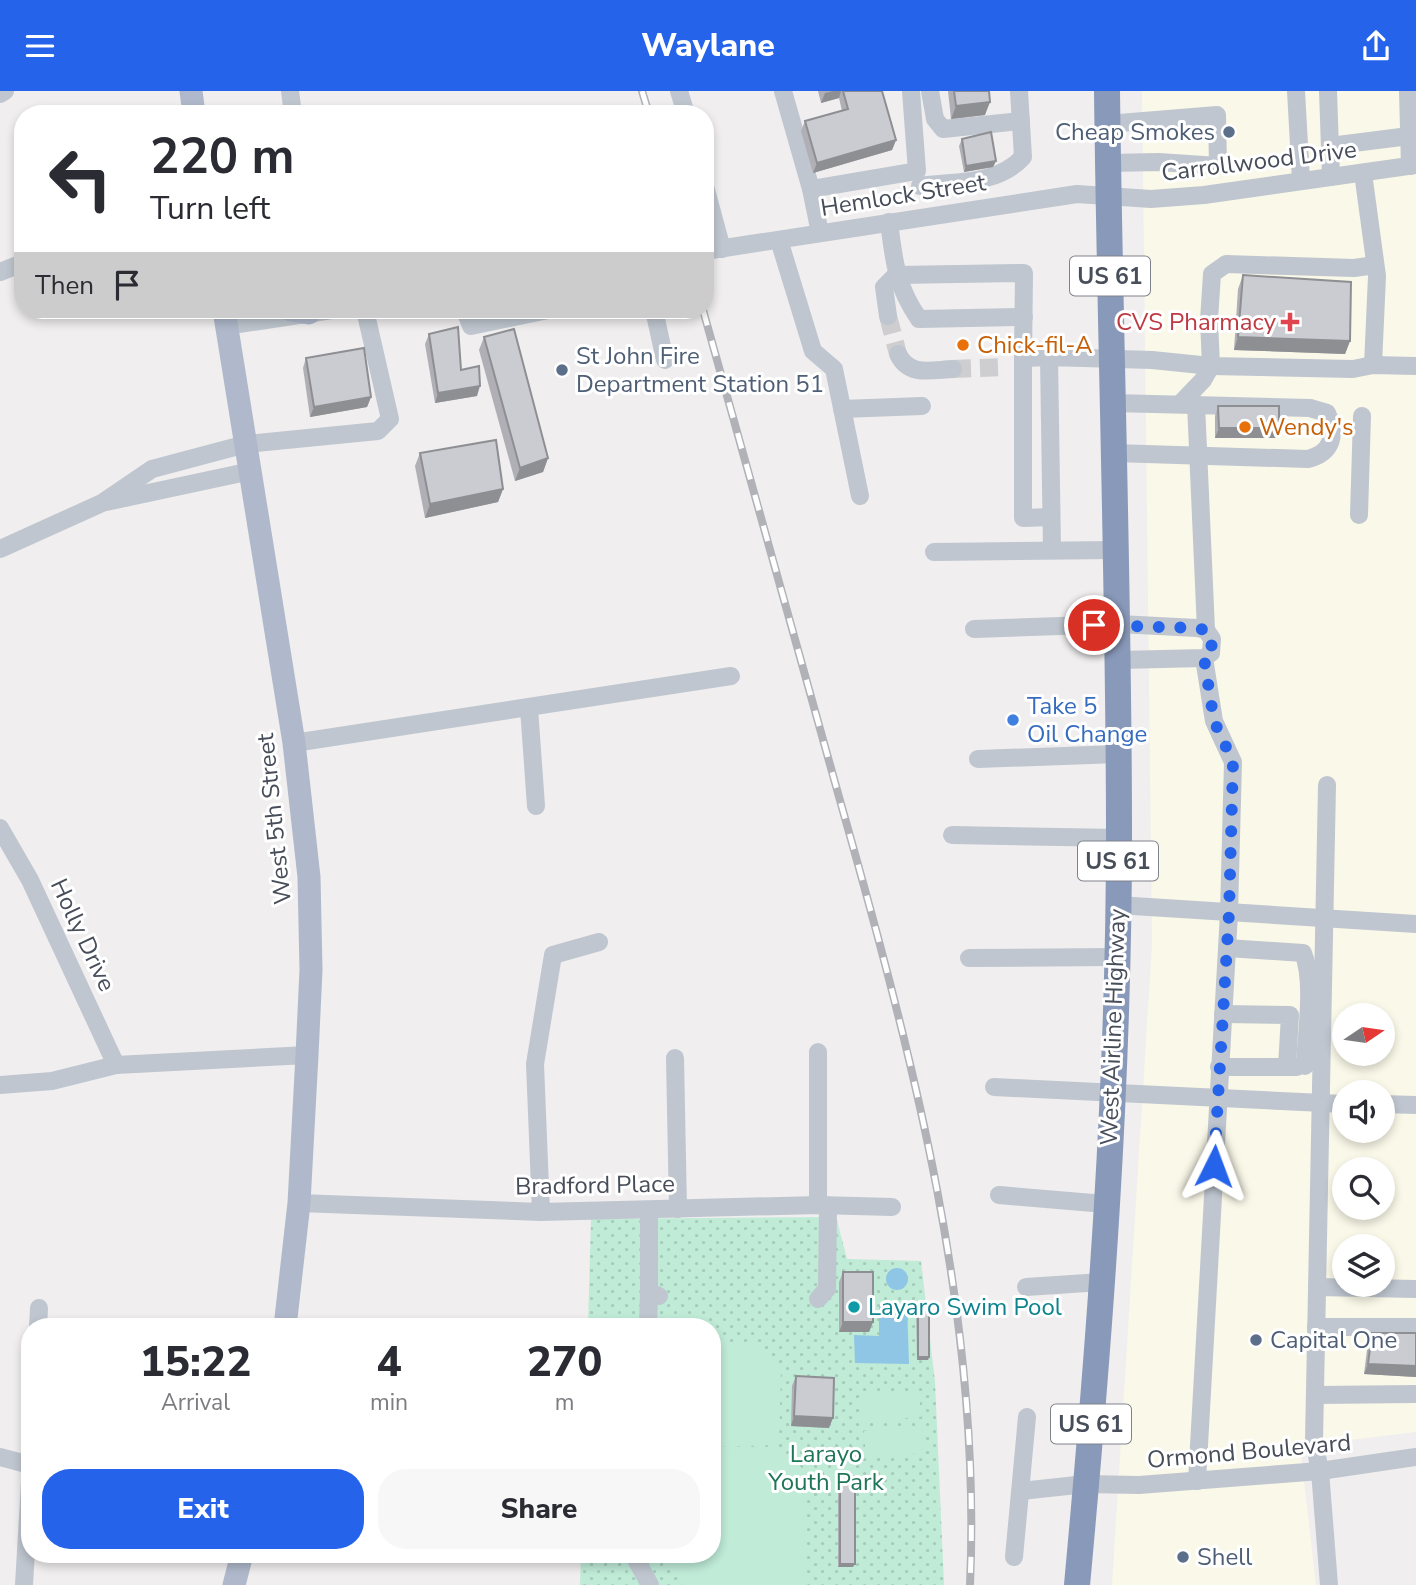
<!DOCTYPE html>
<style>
body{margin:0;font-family:"Nunito Sans",sans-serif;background:#f7f7f7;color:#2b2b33;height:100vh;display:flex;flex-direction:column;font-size:26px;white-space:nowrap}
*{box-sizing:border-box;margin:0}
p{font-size:23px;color:#7c7c81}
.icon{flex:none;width:38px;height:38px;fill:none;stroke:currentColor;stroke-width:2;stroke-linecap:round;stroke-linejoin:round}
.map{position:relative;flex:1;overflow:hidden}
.side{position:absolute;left:21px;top:1227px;width:700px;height:245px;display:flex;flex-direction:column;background:#fff;border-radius:28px;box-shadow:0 4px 10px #0003}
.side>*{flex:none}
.guide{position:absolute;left:14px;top:14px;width:700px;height:214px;border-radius:28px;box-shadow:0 4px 10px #0003;background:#fff;color:#2b2b33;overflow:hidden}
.needle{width:46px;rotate:77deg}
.fabs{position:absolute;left:1332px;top:912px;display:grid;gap:14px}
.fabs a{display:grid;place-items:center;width:63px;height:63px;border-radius:50%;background:#fff;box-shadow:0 4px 10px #0003;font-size:35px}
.pin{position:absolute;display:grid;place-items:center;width:60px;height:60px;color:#fff;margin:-30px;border:4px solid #fff;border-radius:50%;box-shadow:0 2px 7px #0007}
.me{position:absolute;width:77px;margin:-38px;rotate:3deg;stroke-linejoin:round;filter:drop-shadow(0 0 5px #0008)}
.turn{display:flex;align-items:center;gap:24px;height:147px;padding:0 21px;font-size:32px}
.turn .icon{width:91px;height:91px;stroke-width:2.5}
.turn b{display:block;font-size:49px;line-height:60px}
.then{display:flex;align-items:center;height:66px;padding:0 21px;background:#0003;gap:14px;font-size:26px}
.eta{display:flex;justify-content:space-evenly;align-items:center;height:119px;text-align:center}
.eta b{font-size:42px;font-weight:800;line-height:49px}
.primary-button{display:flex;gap:14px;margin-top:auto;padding:14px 21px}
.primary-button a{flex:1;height:80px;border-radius:28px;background:#2563eb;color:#fff;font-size:28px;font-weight:800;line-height:80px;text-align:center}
.primary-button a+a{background:#f7f7f7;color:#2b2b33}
header{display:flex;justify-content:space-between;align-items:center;height:91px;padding:0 21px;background:#2563eb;color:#fff;font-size:32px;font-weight:800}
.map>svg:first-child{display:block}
</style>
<header><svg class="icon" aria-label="menu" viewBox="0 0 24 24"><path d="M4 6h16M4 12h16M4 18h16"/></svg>Waylane<svg class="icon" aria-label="share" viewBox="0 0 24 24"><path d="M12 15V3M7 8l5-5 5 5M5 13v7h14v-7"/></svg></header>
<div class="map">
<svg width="1416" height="1494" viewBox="0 0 1416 1494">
<defs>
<pattern id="park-dots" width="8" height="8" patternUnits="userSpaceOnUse" patternTransform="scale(1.75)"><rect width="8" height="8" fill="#bfebd7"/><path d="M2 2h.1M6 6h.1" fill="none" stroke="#a6cbbb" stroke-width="1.8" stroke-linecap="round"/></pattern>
</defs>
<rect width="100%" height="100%" fill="#f0eeee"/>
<!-- commercial -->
<path fill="#faf8e8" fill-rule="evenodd" d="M1142 0H1416V1341L1300 1355 1316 1494H1112L1152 853ZM1344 924H1382V962H1344ZM1344 1001H1382V1040H1344ZM1344 1078H1382V1116H1344ZM1344 1155H1382V1194H1344Z"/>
<!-- park -->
<polygon fill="url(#park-dots)" points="836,1126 847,1168 921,1170 935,1291 944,1494 580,1494 581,1463 712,1463 712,1236 588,1235 591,1128"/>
<!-- garden -->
<g fill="#bfebd7">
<polygon points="712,1250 754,1253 781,1280 779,1354 712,1356"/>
<polygon points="919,1300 921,1326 863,1330 862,1304"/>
<polygon points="922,1336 924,1362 866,1366 864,1340"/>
<polygon points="779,1356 802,1377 806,1494 682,1494 664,1463 712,1463 712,1358"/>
</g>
<!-- water -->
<g fill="#8fc6e5">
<circle cx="897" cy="1188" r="11"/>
<polygon points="907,1215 909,1273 855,1272 854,1244 879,1245 879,1216"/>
</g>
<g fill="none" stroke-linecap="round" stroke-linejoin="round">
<!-- minor-tunnel -->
<g stroke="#ceced0" stroke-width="18" stroke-dasharray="18 9" stroke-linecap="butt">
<polyline points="888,225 898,263"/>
<polyline points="953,278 1007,276"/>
</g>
<!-- minor -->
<g stroke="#bfc6cf" stroke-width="18">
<polyline points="290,0 293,23"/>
<polyline points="679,0 686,23"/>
<polyline points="783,0 811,98 820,142"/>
<polyline points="930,0 935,28 943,38 1021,30"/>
<polyline points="1296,0 1301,89"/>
<polyline points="1328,0 1331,86"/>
<polyline points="1408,0 1410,75"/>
<polyline points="0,3 5,0"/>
<polyline points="1107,33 1217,24 1218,75 1159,71 1108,72"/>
<polyline points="1330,55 1409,45"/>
<polyline points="1363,82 1377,185 1373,274"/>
<polyline points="705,95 722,158"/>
<path d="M920 95C956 90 998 94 1023 66L1019 0"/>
<polyline points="811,98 917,80 911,0"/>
<path d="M889 131C894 170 896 195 919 228L1024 226"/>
<polyline points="779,149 813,260 834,278 860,405"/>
<polyline points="705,160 1077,103 1151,108 1204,104 1416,74"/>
<polyline points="1375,174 1354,177 1226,173 1212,183 1209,229 1211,275 1353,278 1373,274 1416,275"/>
<polyline points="0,181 23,172"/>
<polyline points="465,219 471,235 548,219"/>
<polyline points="654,219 665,269"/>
<polyline points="888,225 884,196 896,184 1024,182 1023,267 1049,266"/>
<polyline points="226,235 332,219"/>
<path d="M898 263C909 286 931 279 953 278"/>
<polyline points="1023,267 1023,427 1051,426"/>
<path d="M1113 312 1310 317 1327 322C1337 344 1332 362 1308 368L1114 362"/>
<polyline points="1181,312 1203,289 1211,275"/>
<polyline points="1196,313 1206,539"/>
<polyline points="842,318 922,315"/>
<polyline points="106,411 251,380"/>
<polyline points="1359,424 1362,325"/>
<polyline points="0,458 102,412 152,378 246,353 378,340 390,328 365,219"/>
<polyline points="1052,459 1049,266 1152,269 1211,275"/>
<polyline points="934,461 1117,459"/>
<polyline points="974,538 1119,533 1197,537 1206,539 1212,548 1211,562 1204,567 1120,569"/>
<polyline points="529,617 536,715"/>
<polyline points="294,652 731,585"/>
<polyline points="978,668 1118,663"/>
<polyline points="1327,694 1314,1350 1320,1380 1329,1494"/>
<polyline points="0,737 30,789 116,974"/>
<polyline points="952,744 1119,747"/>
<polyline points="1117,814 1416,833"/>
<path d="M1227 857 1303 862C1315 890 1306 944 1305 975"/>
<polyline points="969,867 1116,866"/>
<polyline points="1223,923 1290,924 1287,976"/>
<polyline points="818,961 818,1114"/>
<polyline points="675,967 678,1118"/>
<polyline points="1219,976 1297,976"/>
<polyline points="0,994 52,990 116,974 307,964"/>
<polyline points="994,996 1344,1013"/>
<polyline points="1382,1013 1416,1014"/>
<polyline points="999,1104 1105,1113"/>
<polyline points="299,1112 541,1121 818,1114 892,1116"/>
<polyline points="649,1119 649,1201 659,1205"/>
<polyline points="541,1121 535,973 553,864 599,851"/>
<polyline points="1026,1196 1102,1191"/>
<polyline points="1317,1196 1416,1198"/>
<polyline points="818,1208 827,1198 828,1115"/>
<polyline points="38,1236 39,1217"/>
<polyline points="648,1236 649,1201"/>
<polyline points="1316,1236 1416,1236"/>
<polyline points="1315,1304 1416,1303"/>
<polyline points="0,1366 30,1374"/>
<polyline points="1197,1390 1229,822 1233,671 1214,630 1204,567"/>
<polyline points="1021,1400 1086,1393 1139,1394 1320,1380 1416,1366"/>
<polyline points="633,1463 650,1494"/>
<polyline points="1014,1466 1027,1326"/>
<polyline points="24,1494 30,1391"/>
</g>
<!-- major -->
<g stroke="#afb9cb" stroke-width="23">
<polyline points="191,0 194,23"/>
<polyline points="224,219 294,652 309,786 311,879 307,964 299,1112 285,1236"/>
<polyline points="291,219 309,222"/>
<polyline points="234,1494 242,1463"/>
</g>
<!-- highway -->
<path stroke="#8999b9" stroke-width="26" d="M1077 1494C1100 1245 1119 994 1119 744 1119 496 1110 248 1107 0"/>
<defs>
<g id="rail">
<polyline points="642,0 649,23"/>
<path d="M703 219C749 383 795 548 841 713 913 967 982 1227 970 1494"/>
</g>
</defs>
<!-- rail casing -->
<use href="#rail" stroke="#b0b2b8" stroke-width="8"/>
<!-- rail -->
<use href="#rail" stroke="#fff" stroke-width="5" stroke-dasharray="16" stroke-linecap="butt"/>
</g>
<!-- wall -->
<g fill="#afafb5">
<polygon points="818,0 882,0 896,49 892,59 813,82 801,40 805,30 842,20 839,7 821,12"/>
<polygon points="948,0 989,0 985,24 951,28"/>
<polygon points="962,48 996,70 993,76 964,81 959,55"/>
<polygon points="1243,184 1350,250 1345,263 1234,259 1238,198"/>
<polygon points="429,243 461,279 477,305 435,312 425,253"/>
<polygon points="484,246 548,367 543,381 515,390 479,259"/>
<polygon points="306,267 371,306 367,316 310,326 303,277"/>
<polygon points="1218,315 1279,337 1276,347 1215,347 1215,325"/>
<polygon points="420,362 503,398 498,411 425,427 415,375"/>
<polygon points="843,1181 873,1231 869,1241 839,1241 839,1191"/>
<polygon points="918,1213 929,1266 928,1269 917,1269 916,1216"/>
<polygon points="1372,1242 1416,1242 1416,1286 1364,1283 1368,1251"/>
<polygon points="796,1285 829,1337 791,1335 792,1295"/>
<polygon points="840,1385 853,1476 838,1476 838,1388"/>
</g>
<!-- shaded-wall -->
<g fill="#8e8f93">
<polygon points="833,0 841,0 839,7 821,12 825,2"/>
<polygon points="990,11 985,24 951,28 956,15"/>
<polygon points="896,49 892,59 813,82 817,72"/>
<polygon points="996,70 993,76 964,81 966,75"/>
<polygon points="1238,246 1350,250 1345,263 1234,259"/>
<polygon points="480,295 477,305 435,312 438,302"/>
<polygon points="371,306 367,316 310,326 314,316"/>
<polygon points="1219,337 1279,337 1276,347 1215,347"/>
<polygon points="548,367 543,381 515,390 520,377"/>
<polygon points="503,398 498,411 425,427 430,413"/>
<polygon points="843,1231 873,1231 869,1241 839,1241"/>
<polygon points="918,1266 929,1266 928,1269 917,1269"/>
<polygon points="1368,1273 1416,1275 1416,1286 1364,1283"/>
<polygon points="794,1325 833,1327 829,1337 791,1335"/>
<polygon points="840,1473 855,1473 853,1476 838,1476"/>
</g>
<!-- building -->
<g fill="#cbccd2" stroke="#8e8f93" stroke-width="2">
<polygon points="843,0 882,0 896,49 817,72 805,30 848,18"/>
<polygon points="954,0 989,0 990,11 956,15"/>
<polygon points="991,41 996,70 966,75 962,48"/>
<polygon points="1243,184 1351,191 1350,250 1238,246"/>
<polygon points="458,236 461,279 479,275 480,295 438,302 429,243"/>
<polygon points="514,238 548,367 520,377 484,246"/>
<polygon points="364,257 371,306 314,316 306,267"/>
<polygon points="1218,315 1279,315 1279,337 1219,337"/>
<polygon points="496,349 503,398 430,413 420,362"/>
<rect x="843" y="1181" width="30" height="50"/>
<rect x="918" y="1213" width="11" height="53"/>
<polygon points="1372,1242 1416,1242 1416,1275 1368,1273"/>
<polygon points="796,1285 834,1287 833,1327 794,1325"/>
<rect x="840" y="1385" width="15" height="88"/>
</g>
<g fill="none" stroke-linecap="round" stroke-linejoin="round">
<!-- route -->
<polyline stroke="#2563eb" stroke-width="12" stroke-dasharray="0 21.6" points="1094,534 1196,537 1206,539 1212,548 1211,562 1204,567 1214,630 1233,671 1229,822 1214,1075"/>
</g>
<!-- markers -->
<g fill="#5c6f8a" stroke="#fff" stroke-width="2.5">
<circle cx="1229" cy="41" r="7"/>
<circle cx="562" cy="279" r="7"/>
<circle cx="1256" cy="1249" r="7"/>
<circle cx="1183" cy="1466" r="7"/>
</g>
<path fill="#e0444e" stroke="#fff" stroke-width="2.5" d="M1286.5 220.5h7v7h7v7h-7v7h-7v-7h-7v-7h7z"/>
<g fill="#e8710a" stroke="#fff" stroke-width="2.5">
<circle cx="963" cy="254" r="7"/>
<circle cx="1245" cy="336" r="7"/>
</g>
<circle fill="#3f7fe0" stroke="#fff" stroke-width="2.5" cx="1013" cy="629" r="7"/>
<circle fill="#0f9aa8" stroke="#fff" stroke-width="2.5" cx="854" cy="1216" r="7"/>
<g text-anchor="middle" stroke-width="6" stroke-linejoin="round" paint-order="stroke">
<!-- shield labels -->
<g fill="#fff" stroke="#7e838c" stroke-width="2">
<rect x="1070" y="165.5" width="80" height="39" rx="5"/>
<rect x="1078" y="750.5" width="80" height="39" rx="5"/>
<rect x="1051" y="1313.5" width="80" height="39" rx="5"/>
</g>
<g font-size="23" font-weight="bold" fill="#474e5a">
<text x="1110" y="193">US 61</text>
<text x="1118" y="778">US 61</text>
<text x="1091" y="1341">US 61</text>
</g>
<!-- service labels -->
<g font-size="24" fill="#4e5e75" stroke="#fff" text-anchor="start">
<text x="1215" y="49" text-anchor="end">Cheap Smokes</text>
<text x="576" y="273">St John Fire<tspan x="576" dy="28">Department Station 51</tspan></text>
<text x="1270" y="1257">Capital One</text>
<text x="1197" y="1474">Shell</text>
</g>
<!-- street labels -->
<g font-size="24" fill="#474e5a" stroke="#fff">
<text transform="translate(1259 70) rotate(-7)" y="8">Carrollwood Drive</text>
<text transform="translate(903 104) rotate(-9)" y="8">Hemlock Street</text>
<text transform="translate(274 728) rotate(-96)" y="8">West 5th Street</text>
<text transform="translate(83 844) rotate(65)" y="8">Holly Drive</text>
<text transform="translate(1113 936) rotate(-88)" y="8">West Airline Highway</text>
<text transform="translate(595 1094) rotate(-1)" y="8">Bradford Place</text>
<text transform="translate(1249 1360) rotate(-5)" y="8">Ormond Boulevard</text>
</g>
<!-- health labels -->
<g font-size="24" fill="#be3a42" stroke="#fff" text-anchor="end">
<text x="1276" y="239">CVS Pharmacy</text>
</g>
<!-- food labels -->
<g font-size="24" fill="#c56008" stroke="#fff" text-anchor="start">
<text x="977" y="262">Chick-fil-A</text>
<text x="1259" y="344">Wendy's</text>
</g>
<!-- shop labels -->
<g font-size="24" fill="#366cbe" stroke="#fff" text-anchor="start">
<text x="1027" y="623">Take 5<tspan x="1027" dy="28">Oil Change</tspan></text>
</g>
<!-- culture labels -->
<g font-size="24" fill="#0d838f" stroke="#fff" text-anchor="start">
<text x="868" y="1224">Layaro Swim Pool</text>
</g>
<!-- park labels -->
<g font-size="24" fill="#1e7557" stroke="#fff">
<text x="826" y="1371">Larayo<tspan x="826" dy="28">Youth Park</tspan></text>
</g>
</g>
</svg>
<div class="fabs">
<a><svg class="needle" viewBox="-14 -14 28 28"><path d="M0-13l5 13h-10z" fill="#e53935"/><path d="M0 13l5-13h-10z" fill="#7c7c81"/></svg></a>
<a><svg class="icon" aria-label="sound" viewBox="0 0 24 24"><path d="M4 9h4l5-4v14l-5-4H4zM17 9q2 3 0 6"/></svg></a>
<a><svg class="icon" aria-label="search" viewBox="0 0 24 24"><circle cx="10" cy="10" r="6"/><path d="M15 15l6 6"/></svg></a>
<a><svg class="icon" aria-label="layers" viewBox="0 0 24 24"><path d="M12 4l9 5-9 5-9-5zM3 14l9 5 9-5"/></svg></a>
</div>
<div class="pin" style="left:1094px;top:534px;background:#d93025"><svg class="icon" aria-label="arrive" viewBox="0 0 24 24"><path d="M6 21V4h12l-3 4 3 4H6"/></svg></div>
<svg class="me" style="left:1214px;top:1075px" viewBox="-20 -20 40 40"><path d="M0-17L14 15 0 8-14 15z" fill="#2563eb" stroke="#fff" stroke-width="4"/></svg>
<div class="guide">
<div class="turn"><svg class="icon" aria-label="left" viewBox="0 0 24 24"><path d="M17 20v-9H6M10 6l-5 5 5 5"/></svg><div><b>220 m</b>Turn left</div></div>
<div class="then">Then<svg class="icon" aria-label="arrive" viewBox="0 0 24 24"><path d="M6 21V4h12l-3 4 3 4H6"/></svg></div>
</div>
<section class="side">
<div class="eta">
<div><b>15:22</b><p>Arrival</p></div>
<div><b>4</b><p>min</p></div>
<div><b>270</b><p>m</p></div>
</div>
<div class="primary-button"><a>Exit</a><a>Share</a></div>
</section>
</div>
